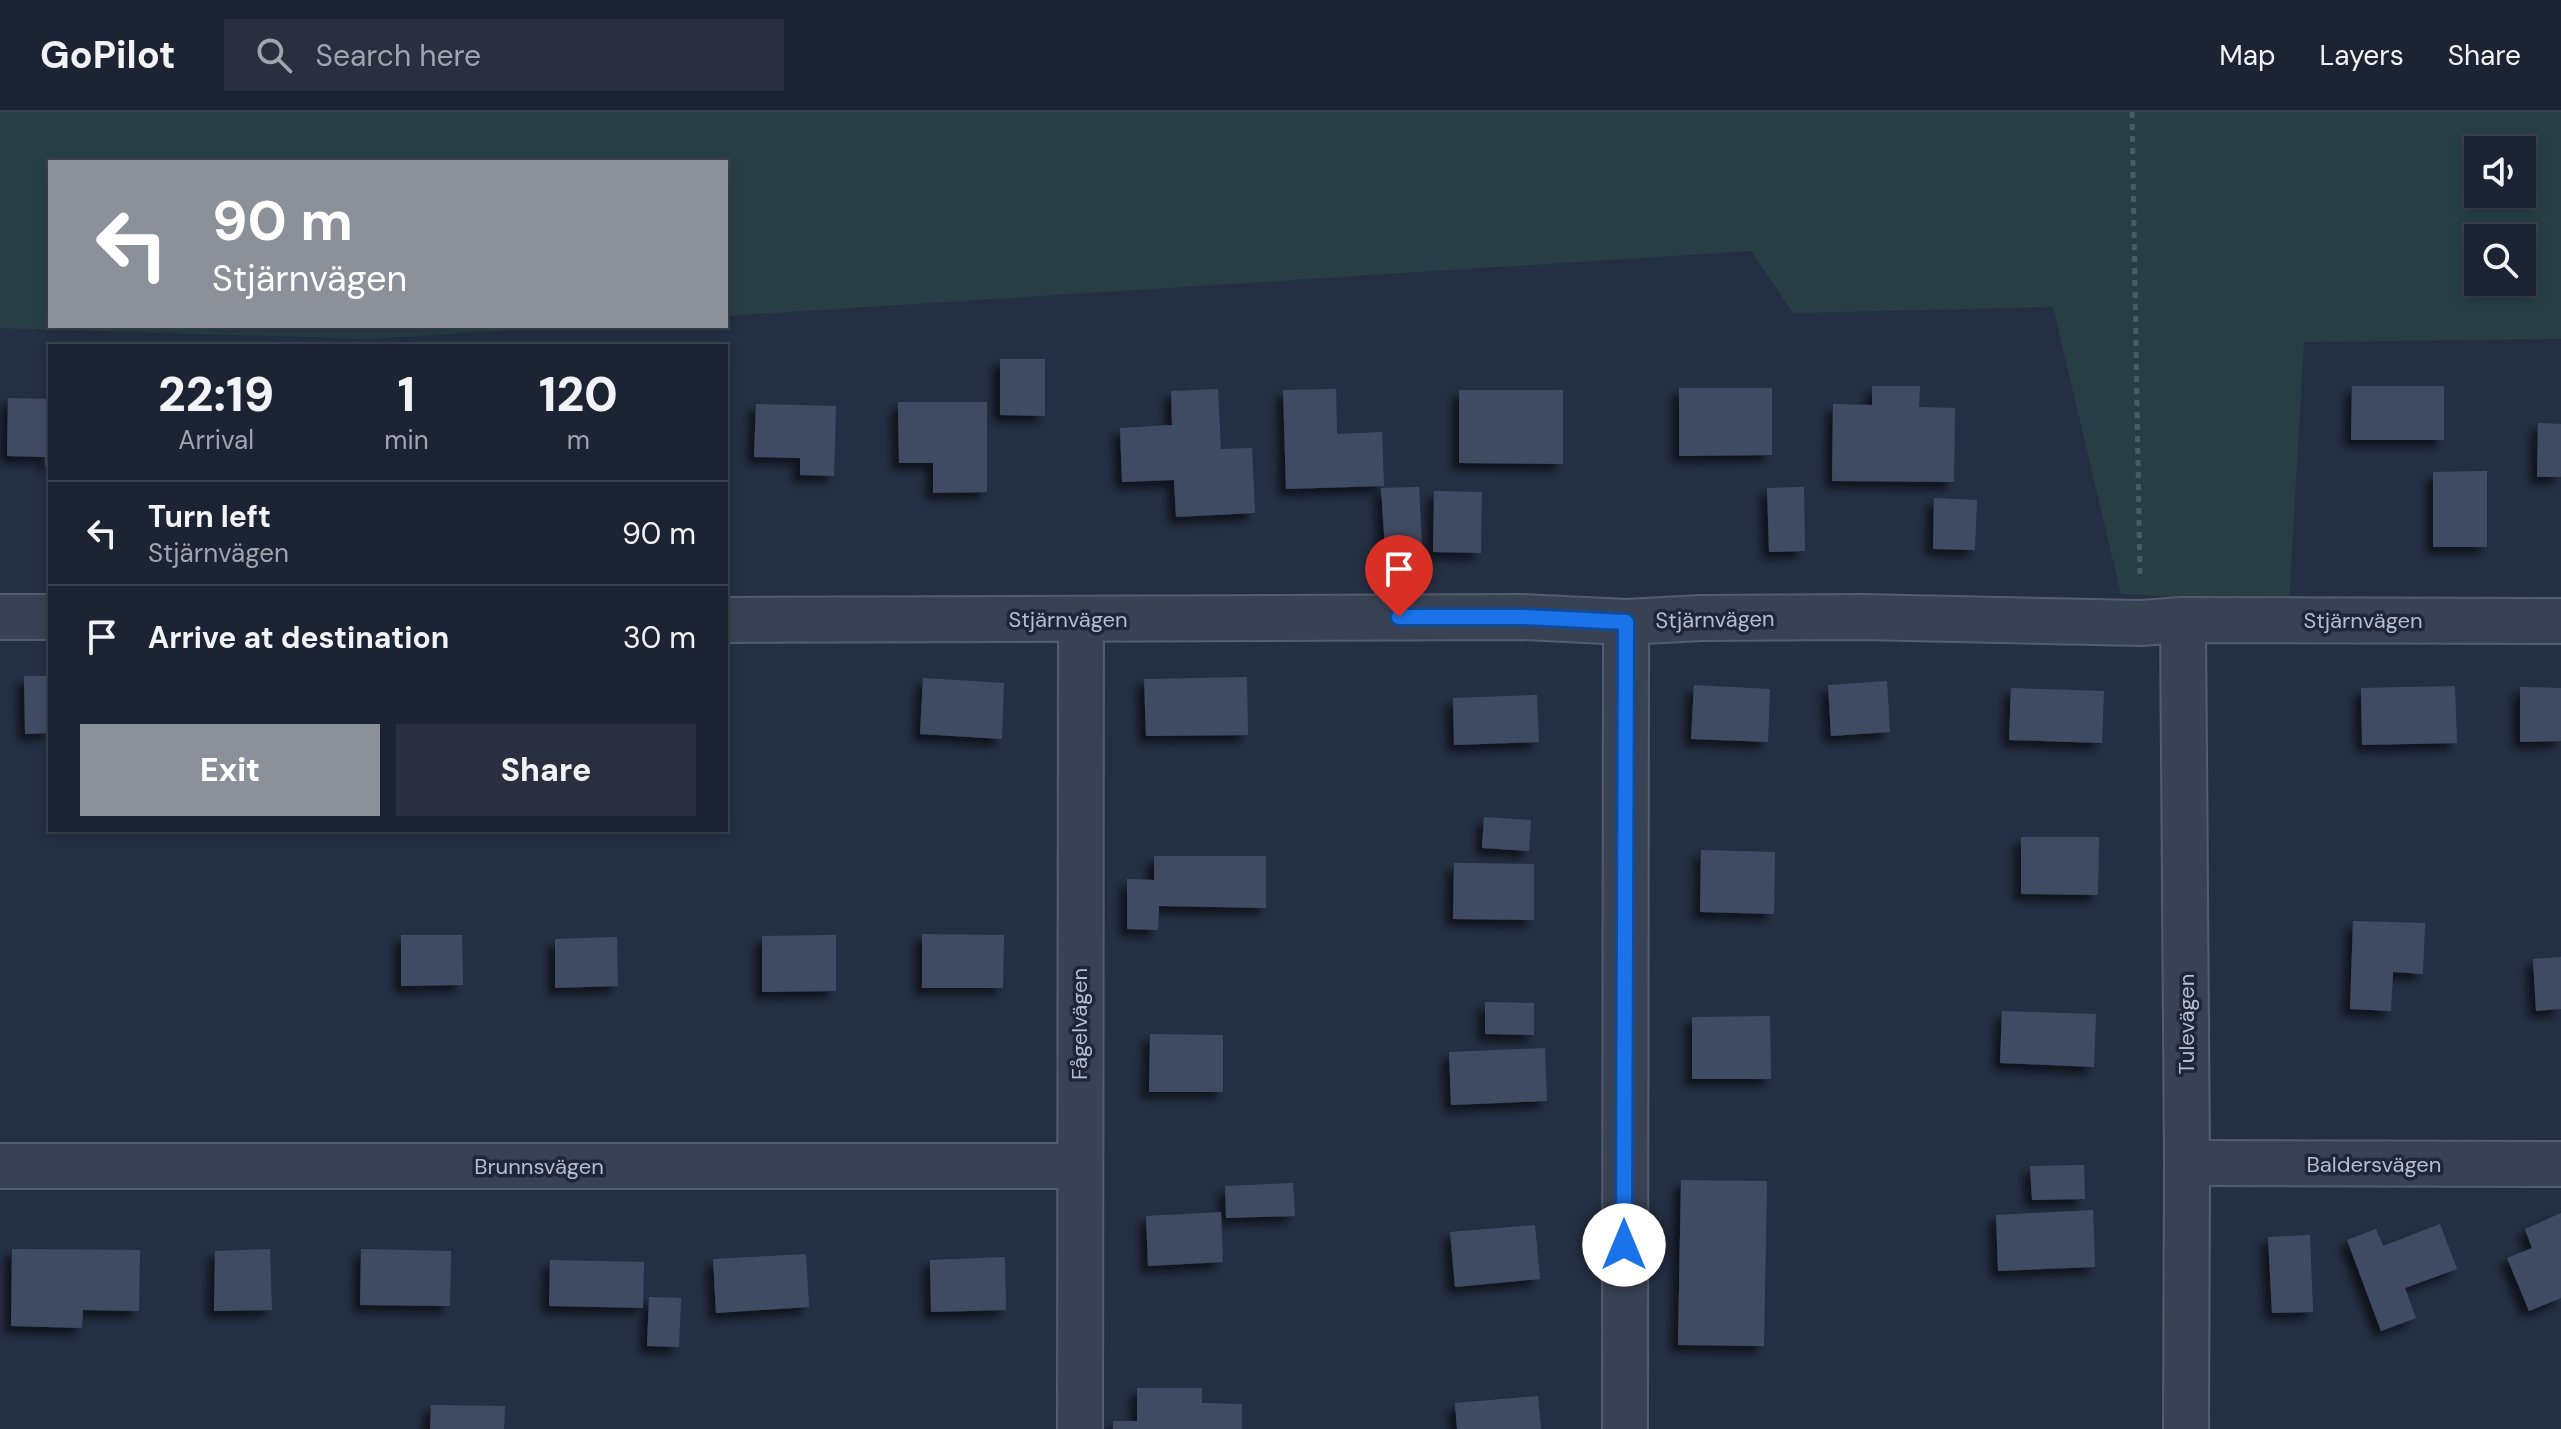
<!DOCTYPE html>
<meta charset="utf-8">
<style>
body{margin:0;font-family:"DM Sans",sans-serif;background:#292f3e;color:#f1f3f6;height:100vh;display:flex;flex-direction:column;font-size:30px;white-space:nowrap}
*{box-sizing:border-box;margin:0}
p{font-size:26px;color:#a0a4ac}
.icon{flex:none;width:44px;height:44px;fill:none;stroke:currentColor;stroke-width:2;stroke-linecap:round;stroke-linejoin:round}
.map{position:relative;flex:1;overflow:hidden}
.panel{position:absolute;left:48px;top:232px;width:680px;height:488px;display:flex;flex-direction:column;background:#1c2332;border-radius:0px;box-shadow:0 4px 12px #0003,0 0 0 2px #3a404d}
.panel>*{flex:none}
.top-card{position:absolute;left:48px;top:48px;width:680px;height:168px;border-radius:0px;box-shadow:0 4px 12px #0003,0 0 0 2px #3a404d;background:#8c9099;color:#fff;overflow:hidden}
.fabs{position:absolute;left:2464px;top:24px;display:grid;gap:16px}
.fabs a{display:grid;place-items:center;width:72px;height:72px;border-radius:0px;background:#1c2332;box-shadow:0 4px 12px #0003,0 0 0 2px #3a404d;font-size:40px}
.pin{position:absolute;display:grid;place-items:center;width:68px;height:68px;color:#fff;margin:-82px -34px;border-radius:50% 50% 50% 0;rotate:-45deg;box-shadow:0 0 8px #0007}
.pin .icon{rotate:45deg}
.me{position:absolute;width:88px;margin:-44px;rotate:0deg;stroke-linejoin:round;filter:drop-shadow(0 0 6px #0008)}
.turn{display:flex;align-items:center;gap:28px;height:168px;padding:0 32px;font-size:36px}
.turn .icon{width:104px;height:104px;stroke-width:2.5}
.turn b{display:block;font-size:56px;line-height:68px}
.eta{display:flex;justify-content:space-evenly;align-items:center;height:136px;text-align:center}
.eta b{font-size:48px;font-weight:800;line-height:56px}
.action{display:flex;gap:16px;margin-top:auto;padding:16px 32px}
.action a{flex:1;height:92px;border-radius:0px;background:#8c9099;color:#fff;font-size:32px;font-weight:800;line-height:92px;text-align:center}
.action a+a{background:#292f3e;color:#f1f3f6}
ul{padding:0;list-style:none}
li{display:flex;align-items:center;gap:24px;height:104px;padding:0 32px;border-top:2px solid #3a404d}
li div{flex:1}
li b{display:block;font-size:30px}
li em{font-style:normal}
header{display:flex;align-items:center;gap:48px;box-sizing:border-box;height:112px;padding:0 40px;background:#1c2332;border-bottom:2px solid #3a404d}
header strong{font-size:38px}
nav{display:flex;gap:44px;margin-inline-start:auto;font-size:28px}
.search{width:560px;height:72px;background:#292f3e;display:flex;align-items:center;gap:20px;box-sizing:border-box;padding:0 28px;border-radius:0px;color:#a0a4ac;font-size:30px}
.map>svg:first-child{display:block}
</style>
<header>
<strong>GoPilot</strong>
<div class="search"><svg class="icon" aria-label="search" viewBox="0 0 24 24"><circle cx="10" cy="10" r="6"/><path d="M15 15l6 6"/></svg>Search here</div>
<nav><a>Map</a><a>Layers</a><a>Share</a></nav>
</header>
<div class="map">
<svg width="2561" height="1317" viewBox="0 0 2561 1317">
<defs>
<filter id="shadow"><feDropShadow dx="-7" dy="7" stdDeviation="4" flood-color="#0009"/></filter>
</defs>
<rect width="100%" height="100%" fill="#252f43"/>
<!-- green -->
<path fill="#273f44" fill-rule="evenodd" d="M0 0H2561V227L2304 230 2289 491 2121 482 2053 195 1793 201 1751 139 726 204V50H50V214H576L369 227 0 216ZM2478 38H2522V82H2478ZM2478 126H2522V170H2478Z"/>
<!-- building -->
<g fill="#404c64" filter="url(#shadow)">
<polygon points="1000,247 1045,247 1045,304 1000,303"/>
<polygon points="1872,274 1920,274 1919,295 1955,296 1954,370 1832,369 1833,292 1872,293"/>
<polygon points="2352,274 2444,274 2444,328 2351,328"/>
<polygon points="1679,276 1772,276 1772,343 1679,344"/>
<polygon points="1218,277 1221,337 1252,336 1255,401 1176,405 1174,368 1122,370 1120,316 1172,313 1171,279"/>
<polygon points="1336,277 1337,322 1382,320 1384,374 1286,377 1283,278"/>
<polygon points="1459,278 1563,278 1563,352 1459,351"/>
<polygon points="8,286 50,287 50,354 45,354 45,345 7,344"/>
<polygon points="898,290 987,290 987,380 933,381 933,351 899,351"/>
<polygon points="756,292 836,294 834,364 800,363 800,346 754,345"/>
<polygon points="2538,311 2561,312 2561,365 2537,365"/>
<polygon points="2487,359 2487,435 2433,435 2433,360"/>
<polygon points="1419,375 1422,435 1385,437 1381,376"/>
<polygon points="1804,375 1805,439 1769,440 1767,376"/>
<polygon points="1434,379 1482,380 1481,441 1433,440"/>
<polygon points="1934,386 1977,388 1975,438 1933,437"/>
<polygon points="24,564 50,564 50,621 25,622"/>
<polygon points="1247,565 1248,623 1146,624 1144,567"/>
<polygon points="923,566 1004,571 1002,627 920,622"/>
<polygon points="1887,569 1890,620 1831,624 1828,573"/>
<polygon points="1694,573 1770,577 1768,630 1691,627"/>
<polygon points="2455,574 2457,631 2362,633 2361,576"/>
<polygon points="2520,575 2561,576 2561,629 2520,630"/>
<polygon points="2011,576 2104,579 2102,631 2009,628"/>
<polygon points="1537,583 1539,630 1454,633 1453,586"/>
<polygon points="1484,705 1531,708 1529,739 1482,736"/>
<polygon points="2021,725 2099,725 2098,783 2021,782"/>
<polygon points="1701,738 1775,740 1774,802 1700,800"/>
<polygon points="1154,744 1266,744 1266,796 1159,794 1158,818 1127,817 1127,767 1154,768"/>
<polygon points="1454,751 1534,752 1534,808 1453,807"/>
<polygon points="2353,809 2425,811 2423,862 2393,860 2391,899 2350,897"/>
<polygon points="922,822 1004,823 1003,876 922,876"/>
<polygon points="401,823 462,823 463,873 401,874"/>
<polygon points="836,823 836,879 762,880 762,824"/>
<polygon points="617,825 618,874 555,876 555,827"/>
<polygon points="2561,845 2561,897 2536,899 2533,847"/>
<polygon points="1485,890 1534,891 1534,923 1485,922"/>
<polygon points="2002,899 2096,902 2094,955 2000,951"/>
<polygon points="1770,904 1771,967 1692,967 1692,905"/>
<polygon points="1150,922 1223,923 1223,980 1149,980"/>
<polygon points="1545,936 1547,989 1451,993 1449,940"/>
<polygon points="2084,1053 2085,1087 2032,1088 2030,1054"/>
<polygon points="1681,1068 1767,1069 1764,1234 1678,1233"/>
<polygon points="1293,1071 1295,1104 1226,1106 1225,1074"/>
<polygon points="2093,1098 2095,1155 1998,1159 1996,1103"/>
<polygon points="1221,1100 1223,1150 1148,1154 1146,1104"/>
<polygon points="2561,1101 2561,1186 2529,1199 2507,1146 2532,1136 2525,1117"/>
<polygon points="2440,1112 2457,1157 2405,1176 2416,1206 2381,1219 2347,1128 2376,1117 2383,1134"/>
<polygon points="1535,1113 1540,1167 1455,1175 1450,1120"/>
<polygon points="2310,1123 2313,1200 2272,1201 2268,1125"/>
<polygon points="12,1137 140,1138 139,1199 83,1198 82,1216 11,1214"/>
<polygon points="270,1137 272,1198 214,1199 215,1139"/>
<polygon points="361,1137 451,1139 450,1194 360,1193"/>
<polygon points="806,1142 809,1195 716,1201 713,1147"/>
<polygon points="1005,1145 1006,1198 931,1200 930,1148"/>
<polygon points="550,1148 644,1150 643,1196 549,1194"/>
<polygon points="649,1185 681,1186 679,1235 647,1234"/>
<polygon points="1137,1276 1202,1276 1202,1291 1242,1292 1242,1317 1113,1317 1113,1309 1137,1309"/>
<polygon points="1538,1284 1541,1317 1457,1317 1455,1291"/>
<polygon points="431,1293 505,1294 504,1317 430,1317"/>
</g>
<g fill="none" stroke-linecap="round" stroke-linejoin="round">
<defs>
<g id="street">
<polyline points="0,505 50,505"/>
<polyline points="726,508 1522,505 1626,510 1701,506 1863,505 2141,511 2183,508 2561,509"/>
<polyline points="2183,508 2187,1051 2186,1317"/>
<polyline points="2187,1051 2561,1052"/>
<polyline points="0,1054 1079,1054"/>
<polyline points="1080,1317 1081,507"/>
<polyline points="1625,1317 1626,510"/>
</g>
</defs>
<!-- street casing -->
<use href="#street" stroke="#545d6d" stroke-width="48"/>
<!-- path -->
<polyline stroke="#455c61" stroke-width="5" stroke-dasharray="6 6" stroke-linecap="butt" points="2132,0 2140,467"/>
<!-- street -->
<use href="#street" stroke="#394253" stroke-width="44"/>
</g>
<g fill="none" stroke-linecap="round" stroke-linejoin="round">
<defs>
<polyline id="route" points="1399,505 1522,505 1626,510 1624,1133"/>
</defs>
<!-- route casing -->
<use href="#route" stroke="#114b97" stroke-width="20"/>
<!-- route -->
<use href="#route" stroke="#1a73e8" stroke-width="14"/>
</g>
<g text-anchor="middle" stroke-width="7" stroke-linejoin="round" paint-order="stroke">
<!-- street labels -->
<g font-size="22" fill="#b6bdcd" stroke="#1e2738">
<text x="1068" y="515">Stjärnvägen</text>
<text transform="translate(1715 507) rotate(-1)" y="8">Stjärnvägen</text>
<text x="2363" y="516">Stjärnvägen</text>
<text transform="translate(1079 912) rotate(-90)" y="8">Fågelvägen</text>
<text transform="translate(2186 912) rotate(-90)" y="8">Tulevägen</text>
<text x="2374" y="1060">Baldersvägen</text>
<text x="539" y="1062">Brunnsvägen</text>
</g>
</g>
</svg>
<div class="fabs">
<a><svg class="icon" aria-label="sound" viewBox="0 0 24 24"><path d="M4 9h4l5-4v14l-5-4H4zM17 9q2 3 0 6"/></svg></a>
<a><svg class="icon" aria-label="search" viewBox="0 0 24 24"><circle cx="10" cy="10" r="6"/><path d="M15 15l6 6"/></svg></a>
</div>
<div class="pin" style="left:1399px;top:505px;background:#d93025"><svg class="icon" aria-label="arrive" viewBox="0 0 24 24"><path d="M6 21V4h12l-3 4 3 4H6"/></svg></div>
<svg class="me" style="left:1624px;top:1133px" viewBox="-20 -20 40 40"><circle r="19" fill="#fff"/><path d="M0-13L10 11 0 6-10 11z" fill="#1a73e8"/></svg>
<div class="top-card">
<div class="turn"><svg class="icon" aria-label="left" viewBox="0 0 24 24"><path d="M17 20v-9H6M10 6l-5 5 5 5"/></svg><div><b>90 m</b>Stjärnvägen</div></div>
</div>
<section class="panel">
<div class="eta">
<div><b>22:19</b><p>Arrival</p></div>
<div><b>1</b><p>min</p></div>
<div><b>120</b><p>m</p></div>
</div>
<ul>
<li><svg class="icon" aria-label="left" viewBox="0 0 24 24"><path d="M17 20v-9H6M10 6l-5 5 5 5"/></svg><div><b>Turn left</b><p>Stjärnvägen</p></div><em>90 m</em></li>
<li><svg class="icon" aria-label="arrive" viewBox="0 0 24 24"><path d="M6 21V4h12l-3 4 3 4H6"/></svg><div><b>Arrive at destination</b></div><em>30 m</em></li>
</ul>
<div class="action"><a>Exit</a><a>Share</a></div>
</section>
</div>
